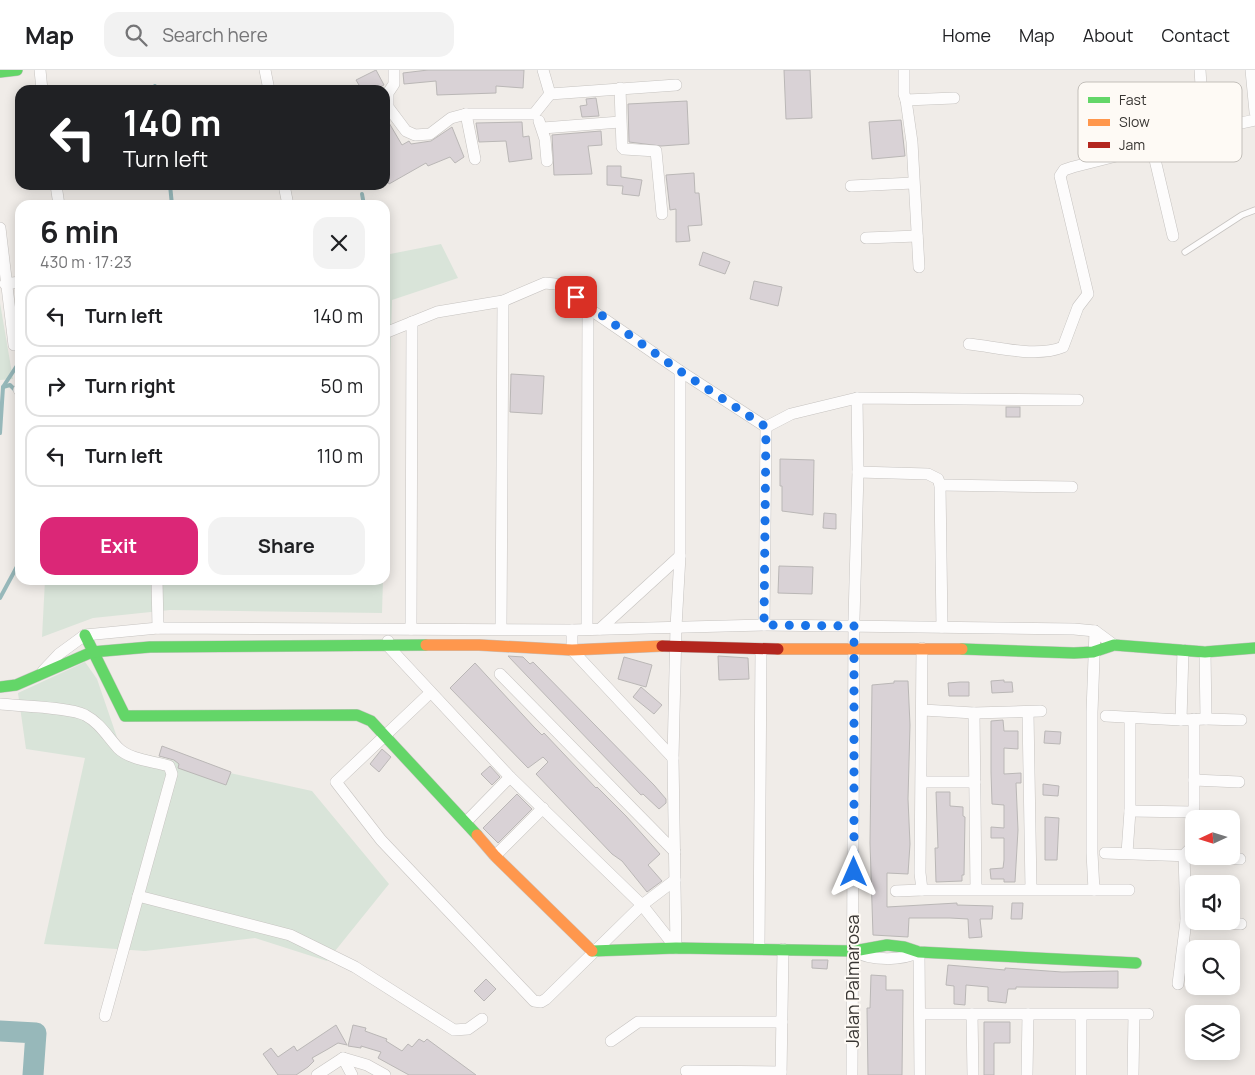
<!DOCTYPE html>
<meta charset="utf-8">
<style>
body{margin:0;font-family:Manrope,sans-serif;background:#f2f2f2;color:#202124;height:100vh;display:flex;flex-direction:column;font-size:19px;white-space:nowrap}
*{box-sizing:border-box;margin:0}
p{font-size:16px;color:#757577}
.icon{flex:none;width:28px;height:28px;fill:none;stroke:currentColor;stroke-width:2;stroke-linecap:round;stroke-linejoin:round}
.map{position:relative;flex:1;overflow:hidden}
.side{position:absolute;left:15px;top:130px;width:375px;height:385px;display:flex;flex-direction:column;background:#fff;border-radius:15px;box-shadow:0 2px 12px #0003}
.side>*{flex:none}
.top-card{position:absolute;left:15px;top:15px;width:375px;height:105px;border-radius:15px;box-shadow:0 2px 12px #0003;background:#202124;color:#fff;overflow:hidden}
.needle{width:32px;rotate:266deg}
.buttons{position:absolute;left:1185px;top:740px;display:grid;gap:10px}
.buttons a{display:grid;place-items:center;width:55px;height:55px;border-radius:10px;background:#fff;box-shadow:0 2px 12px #0003;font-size:25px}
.pin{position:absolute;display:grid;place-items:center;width:42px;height:42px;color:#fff;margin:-21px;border-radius:10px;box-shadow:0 2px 8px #0006}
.me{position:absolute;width:55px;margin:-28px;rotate:0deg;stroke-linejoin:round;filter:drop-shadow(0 0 4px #0008)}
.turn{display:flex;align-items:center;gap:18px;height:105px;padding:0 25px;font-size:22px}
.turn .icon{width:65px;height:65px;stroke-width:2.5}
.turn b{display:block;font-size:35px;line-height:42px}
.round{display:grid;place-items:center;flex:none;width:52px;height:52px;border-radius:15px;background:#f2f2f2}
.headline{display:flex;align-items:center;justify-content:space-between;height:85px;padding:0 25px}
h1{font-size:30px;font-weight:700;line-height:38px}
.button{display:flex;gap:10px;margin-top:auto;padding:10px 25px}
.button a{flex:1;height:58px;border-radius:15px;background:#db2777;color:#fff;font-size:20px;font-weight:700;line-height:58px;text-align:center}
.button a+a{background:#f2f2f2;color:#202124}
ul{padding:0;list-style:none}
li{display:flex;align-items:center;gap:15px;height:62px;margin:0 10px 8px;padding:0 15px;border:2px solid #e0e0e0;border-radius:15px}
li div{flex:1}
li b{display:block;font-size:19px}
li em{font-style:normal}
header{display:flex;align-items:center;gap:30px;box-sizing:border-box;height:70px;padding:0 25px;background:#fff;border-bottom:1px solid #e0e0e0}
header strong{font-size:24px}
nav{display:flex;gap:28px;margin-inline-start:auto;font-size:18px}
.search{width:350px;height:45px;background:#f2f2f2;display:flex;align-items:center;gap:12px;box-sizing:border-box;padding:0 18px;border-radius:15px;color:#757577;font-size:19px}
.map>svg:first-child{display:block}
</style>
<header>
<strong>Map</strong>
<div class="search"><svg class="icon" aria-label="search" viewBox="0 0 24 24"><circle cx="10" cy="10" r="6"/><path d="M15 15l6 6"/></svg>Search here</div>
<nav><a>Home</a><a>Map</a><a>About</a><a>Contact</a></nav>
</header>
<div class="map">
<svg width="1255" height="1005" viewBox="0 0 1255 1005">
<rect width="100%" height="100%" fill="#f0ece8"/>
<!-- green -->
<g fill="#d9e4d9">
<polygon points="441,174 458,208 392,230 385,460 385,185"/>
<polygon points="0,233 13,309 0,310"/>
<polygon points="45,510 383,510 382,543 170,540 93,548 42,567"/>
<polygon points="85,592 97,609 121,679 312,721 389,814 327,891 255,868 145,881 44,874 85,688 26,679 18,623"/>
</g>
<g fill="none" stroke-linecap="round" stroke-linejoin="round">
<!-- stream -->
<g stroke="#97b8ba" stroke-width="4">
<polyline points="155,16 156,20"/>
<polyline points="170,115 172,135"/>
<polyline points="362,124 364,135"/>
<polyline points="3,317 10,315 17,322"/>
<polyline points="0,363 3,317 20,291"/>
<polyline points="0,528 20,491"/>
</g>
<!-- river -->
<polyline stroke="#97b8ba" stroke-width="21" points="0,961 36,963 33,1005"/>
</g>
<!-- building -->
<g fill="#d9d2d6" stroke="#bab7b6">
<polygon points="376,0 384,15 374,20 362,20 356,10"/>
<polygon points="428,0 524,0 523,18 496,16 496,23 437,25 436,11 404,14 403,3"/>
<polygon points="784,0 810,0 812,48 786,49"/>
<polygon points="596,28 599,46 582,47 580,36 587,35 586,29"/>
<polygon points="687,31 689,74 661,76 629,72 628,34"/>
<polygon points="385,46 402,75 409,71 411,74 431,71 452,57 464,87 455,93 450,87 428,96 426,93 389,114 385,107"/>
<polygon points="901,50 905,86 872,89 869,52"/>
<polygon points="522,52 523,67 529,66 532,89 509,92 506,71 479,72 476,53"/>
<polygon points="601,61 602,75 588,76 592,104 554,105 552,65"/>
<polygon points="607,96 621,96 621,107 642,110 639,126 622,124 623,116 607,115"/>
<polygon points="694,103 695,123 699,123 702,155 688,156 690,171 676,172 676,139 670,140 666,105"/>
<polygon points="703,182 730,192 725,204 699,195"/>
<polygon points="754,211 782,217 778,236 750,229"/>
<polygon points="511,304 544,306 542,344 510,342"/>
<rect x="1006" y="337" width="14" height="10"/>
<polygon points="780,389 814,390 813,445 782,441 782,416 780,416"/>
<polygon points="824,443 836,444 836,459 823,458"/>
<polygon points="779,496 813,497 812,524 778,523"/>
<polygon points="508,586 523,587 530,594 533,592 654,715 666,729 666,733 659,739 643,724 641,725"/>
<polygon points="718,586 748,588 749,609 719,610"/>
<polygon points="624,587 652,595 646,617 618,609"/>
<polygon points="475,593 534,657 542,665 544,663 596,718 597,717 626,746 660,784 648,795 662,811 647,822 622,791 612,784 536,704 548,692 543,687 528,698 450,618"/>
<polygon points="1004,610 1004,612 1012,612 1013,622 992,623 991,611"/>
<polygon points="894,611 908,611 910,655 908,729 910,774 908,804 887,803 887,837 957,833 957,835 993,836 992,849 980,849 982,867 969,868 968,849 950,848 909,848 908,867 873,865 870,773 872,615 894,613"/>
<polygon points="960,612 969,612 969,626 949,626 948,613"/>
<polygon points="641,617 662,635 654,644 633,627"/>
<polygon points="1003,650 1004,661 1018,661 1018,679 1004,678 1004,704 1021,703 1021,713 1016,713 1018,760 1015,812 1004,812 1004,809 991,809 990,799 1003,798 1004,790 1004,768 991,768 991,757 1004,758 1004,735 992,734 991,702 991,651"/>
<polygon points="1045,661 1061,662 1060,674 1044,673"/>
<polygon points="162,676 231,702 226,715 178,698 179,694 174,690 159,686"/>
<polygon points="382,679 391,687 379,702 370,694"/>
<polygon points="490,696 500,707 492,715 481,704"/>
<polygon points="1043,714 1059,716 1058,726 1043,725"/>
<polygon points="936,722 950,722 950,736 963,737 963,746 965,747 964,805 962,805 962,811 936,812 935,778 938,778"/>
<polygon points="517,724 532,739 498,773 483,758"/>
<polygon points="1045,747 1059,748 1057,790 1045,790"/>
<polygon points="1012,833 1023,833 1022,849 1011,849"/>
<polygon points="812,890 828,890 827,899 812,898"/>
<polygon points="948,895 1005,900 1005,898 1062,902 1118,901 1118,918 1016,917 1016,919 1008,919 1006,933 988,931 988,917 966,915 965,935 954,934 954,916 946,915"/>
<polygon points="871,905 886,906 886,920 903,920 902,1005 868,1005 867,938 870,938"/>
<polygon points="486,909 496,919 484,931 474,921"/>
<polygon points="984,952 1010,952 1010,973 994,973 994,1005 984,1005"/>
<polygon points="336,955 347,975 338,973 328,979 312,988 314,991 308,997 296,1005 278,1005 263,984 271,978 278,987 294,976 297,981"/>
<polygon points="353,955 366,958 365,961 387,969 386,971 402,981 408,974 412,977 419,969 424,972 427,969 476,1005 409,1005 378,988 381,982 361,976 361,978 348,976"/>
</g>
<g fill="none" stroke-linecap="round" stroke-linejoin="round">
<defs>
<polyline id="lane" points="1185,182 1242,145 1255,140"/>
<g id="street">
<polyline points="40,0 42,20"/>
<polyline points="265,0 269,20"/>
<polyline points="394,0 394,14 388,23 388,37 406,61 415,65 430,64 451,48 466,44 534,44 550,24 543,0"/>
<polyline points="904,0 904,24 906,30 954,28"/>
<polyline points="1200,0 1204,61"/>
<polyline points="1251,0 1255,42"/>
<polyline points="620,18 622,77 624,79 656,81 662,144"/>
<polyline points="550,24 676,15"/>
<polyline points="906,30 912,72 919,197"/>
<polyline points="466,44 475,89"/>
<polyline points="539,51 545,69 547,91"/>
<polyline points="543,58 620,52"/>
<polyline points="56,115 59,135"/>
<polyline points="284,115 288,135"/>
<polyline points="851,116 913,113"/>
<polyline points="0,158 14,275"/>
<polyline points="1173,166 1152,77 1204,61 1255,50"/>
<polyline points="866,168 917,166"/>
<polyline points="5,214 20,212"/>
<polyline points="385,263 437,242 503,231 545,213 555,214 563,216 588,238 680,301 766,357 791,344 857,328 1078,330"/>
<path d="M969 274C998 277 1036 288 1063 277L1078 237 1088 224 1060 106 1064 100 1073 97 1152 77"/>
<polyline points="19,320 20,319"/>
<polyline points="858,402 928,404 938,409 940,415 942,557"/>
<polyline points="940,415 1072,417"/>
<polyline points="157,510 158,558"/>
<polyline points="764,555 766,357"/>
<polyline points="411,559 412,252"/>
<polyline points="501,559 503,231"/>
<polyline points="587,559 588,238"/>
<polyline points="600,559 680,486"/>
<polyline points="572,560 572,580 673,688"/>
<polyline points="388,571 388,576 510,707 642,835 676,878 673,688 676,557 680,486 680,301"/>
<polyline points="922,578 920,803 922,820 1129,820"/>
<polyline points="1183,580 1181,650 1206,649 1205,582"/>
<polyline points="43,601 59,584 85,565 158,558 572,560 764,555 1074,559 1095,561 1114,575"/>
<polyline points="500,604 675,782"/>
<polyline points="430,623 336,712 381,770 534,931 541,932 546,929 642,835 675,810"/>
<path d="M0 634C19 636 69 637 85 645 100 653 107 666 118 678 130 690 153 691 169 696L172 704 105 946"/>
<polyline points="923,640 974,643 1041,641"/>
<polyline points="974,643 976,819"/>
<polyline points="1028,643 1031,819"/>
<polyline points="1106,646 1181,650"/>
<polyline points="1206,649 1241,650"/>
<polyline points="1194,710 1239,712"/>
<polyline points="922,712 975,712"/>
<polyline points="1130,741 1193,742"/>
<polyline points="466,752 510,707"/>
<polyline points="1194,754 1194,649"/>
<polyline points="1105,783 1191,786"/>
<polyline points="1127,783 1130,741 1130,649"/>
<polyline points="495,786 543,738"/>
<polyline points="1199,786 1240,789"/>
<polyline points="1094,820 1092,783 1092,642 1095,561"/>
<polyline points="896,821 922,820"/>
<polyline points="138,826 290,865 355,897 454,960 468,959 482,949"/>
<polyline points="1186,851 1241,854"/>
<polyline points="759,878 761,579"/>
<path d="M854 881C871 891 902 891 919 882L920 1005"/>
<polyline points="1178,914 1186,851 1184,785 1192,777 1194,772"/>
<polyline points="920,944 1148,944"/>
<polyline points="972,944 973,1005"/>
<polyline points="611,971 638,952 782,952"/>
<polyline points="343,988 352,1005"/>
<polyline points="686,1001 781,1002"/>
<polyline points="317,1005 343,988 367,995 385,1005"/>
<polyline points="781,1005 783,879"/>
<polyline points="852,1005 854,549 858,402 857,328"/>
<polyline points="1027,1005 1028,944"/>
<polyline points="1081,1005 1081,945"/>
<polyline points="1133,1005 1134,945"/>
</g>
<g id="fast">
<polyline points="0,2 17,0"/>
<polyline points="85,565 125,646 357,645 371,651 477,765"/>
<polyline points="962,579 1074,583 1093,582 1114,575 1205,582 1255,578"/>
<polyline points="0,617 16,615 92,582 150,577 426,575"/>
<polyline points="592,881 676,878 854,881 887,875 904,877 919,882 1136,893"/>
</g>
<g id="slow">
<polyline points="426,575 479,575 572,580 662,576"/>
<polyline points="778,579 962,579"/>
<polyline points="477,765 495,786 592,881"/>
</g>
<polyline id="jam" points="662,576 778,579"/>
</defs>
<!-- lane casing -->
<use href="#lane" stroke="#c6c3c0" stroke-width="7"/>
<!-- street casing -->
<use href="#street" stroke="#c6c3c0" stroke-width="12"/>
<!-- fast casing -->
<use href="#fast" stroke="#c6c3c0" stroke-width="12"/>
<!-- slow casing -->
<use href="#slow" stroke="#c6c3c0" stroke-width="12"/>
<!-- jam casing -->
<use href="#jam" stroke="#c6c3c0" stroke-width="12"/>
<!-- lane -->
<use href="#lane" stroke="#fdfcfc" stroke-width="5.5"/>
<!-- street -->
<use href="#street" stroke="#fdfcfc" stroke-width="11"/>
<!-- fast -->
<use href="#fast" stroke="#63d668" stroke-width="11"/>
<!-- slow -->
<use href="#slow" stroke="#ff974d" stroke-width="11"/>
<!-- jam -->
<use href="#jam" stroke="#b3261e" stroke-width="11"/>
</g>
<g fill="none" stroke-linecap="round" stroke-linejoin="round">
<!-- route -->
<polyline stroke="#1a73e8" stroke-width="9" stroke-dasharray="0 16.2" points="576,227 680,301 766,357 764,555 854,556 854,802"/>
</g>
<g text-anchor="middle" stroke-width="4" stroke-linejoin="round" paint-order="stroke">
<!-- street labels -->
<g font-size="18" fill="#383532" stroke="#fefaf5">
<text transform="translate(853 911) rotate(-90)" y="6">Jalan Palmarosa</text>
</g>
</g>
<!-- legend -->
<rect x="1078" y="12" width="164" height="80" rx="8" fill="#fefaf5" stroke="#c3bfba" stroke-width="1"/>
<rect x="1088" y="27" width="22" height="6" fill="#63d668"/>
<rect x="1088" y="49" width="22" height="7" fill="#ff974d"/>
<rect x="1088" y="72" width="22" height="6" fill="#b3261e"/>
<g font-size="14" fill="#383532">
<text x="1119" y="35">Fast</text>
<text x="1119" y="57">Slow</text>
<text x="1119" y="80">Jam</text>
</g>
</svg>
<div class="buttons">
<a><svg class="needle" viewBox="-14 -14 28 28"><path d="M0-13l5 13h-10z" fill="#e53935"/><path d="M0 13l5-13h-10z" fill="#757577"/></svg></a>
<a><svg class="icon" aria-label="sound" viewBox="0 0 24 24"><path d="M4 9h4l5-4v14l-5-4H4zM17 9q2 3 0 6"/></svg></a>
<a><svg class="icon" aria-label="search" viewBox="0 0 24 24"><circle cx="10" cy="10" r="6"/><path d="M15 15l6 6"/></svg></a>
<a><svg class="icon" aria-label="layers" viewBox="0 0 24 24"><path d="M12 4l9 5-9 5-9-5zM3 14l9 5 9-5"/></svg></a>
</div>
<div class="pin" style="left:576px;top:227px;background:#d93025"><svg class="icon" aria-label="arrive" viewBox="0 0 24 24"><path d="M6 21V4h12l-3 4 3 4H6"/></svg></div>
<svg class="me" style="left:854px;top:802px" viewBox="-20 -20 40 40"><path d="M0-17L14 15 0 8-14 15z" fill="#1a73e8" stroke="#fff" stroke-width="4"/></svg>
<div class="top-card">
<div class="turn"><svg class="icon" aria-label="left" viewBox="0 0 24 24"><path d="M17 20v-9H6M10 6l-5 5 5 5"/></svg><div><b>140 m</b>Turn left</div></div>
</div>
<section class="side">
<div class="headline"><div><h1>6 min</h1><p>430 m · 17:23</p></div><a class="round"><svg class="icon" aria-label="close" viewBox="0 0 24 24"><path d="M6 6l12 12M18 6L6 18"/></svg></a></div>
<ul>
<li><svg class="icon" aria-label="left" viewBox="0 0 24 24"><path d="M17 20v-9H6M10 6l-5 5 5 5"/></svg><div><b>Turn left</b></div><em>140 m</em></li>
<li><svg class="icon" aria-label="right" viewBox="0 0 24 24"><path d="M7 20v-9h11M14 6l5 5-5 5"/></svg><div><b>Turn right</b></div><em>50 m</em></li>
<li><svg class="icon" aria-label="left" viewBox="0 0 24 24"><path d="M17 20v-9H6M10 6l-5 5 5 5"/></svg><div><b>Turn left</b></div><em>110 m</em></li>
</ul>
<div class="button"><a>Exit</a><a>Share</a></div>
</section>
</div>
